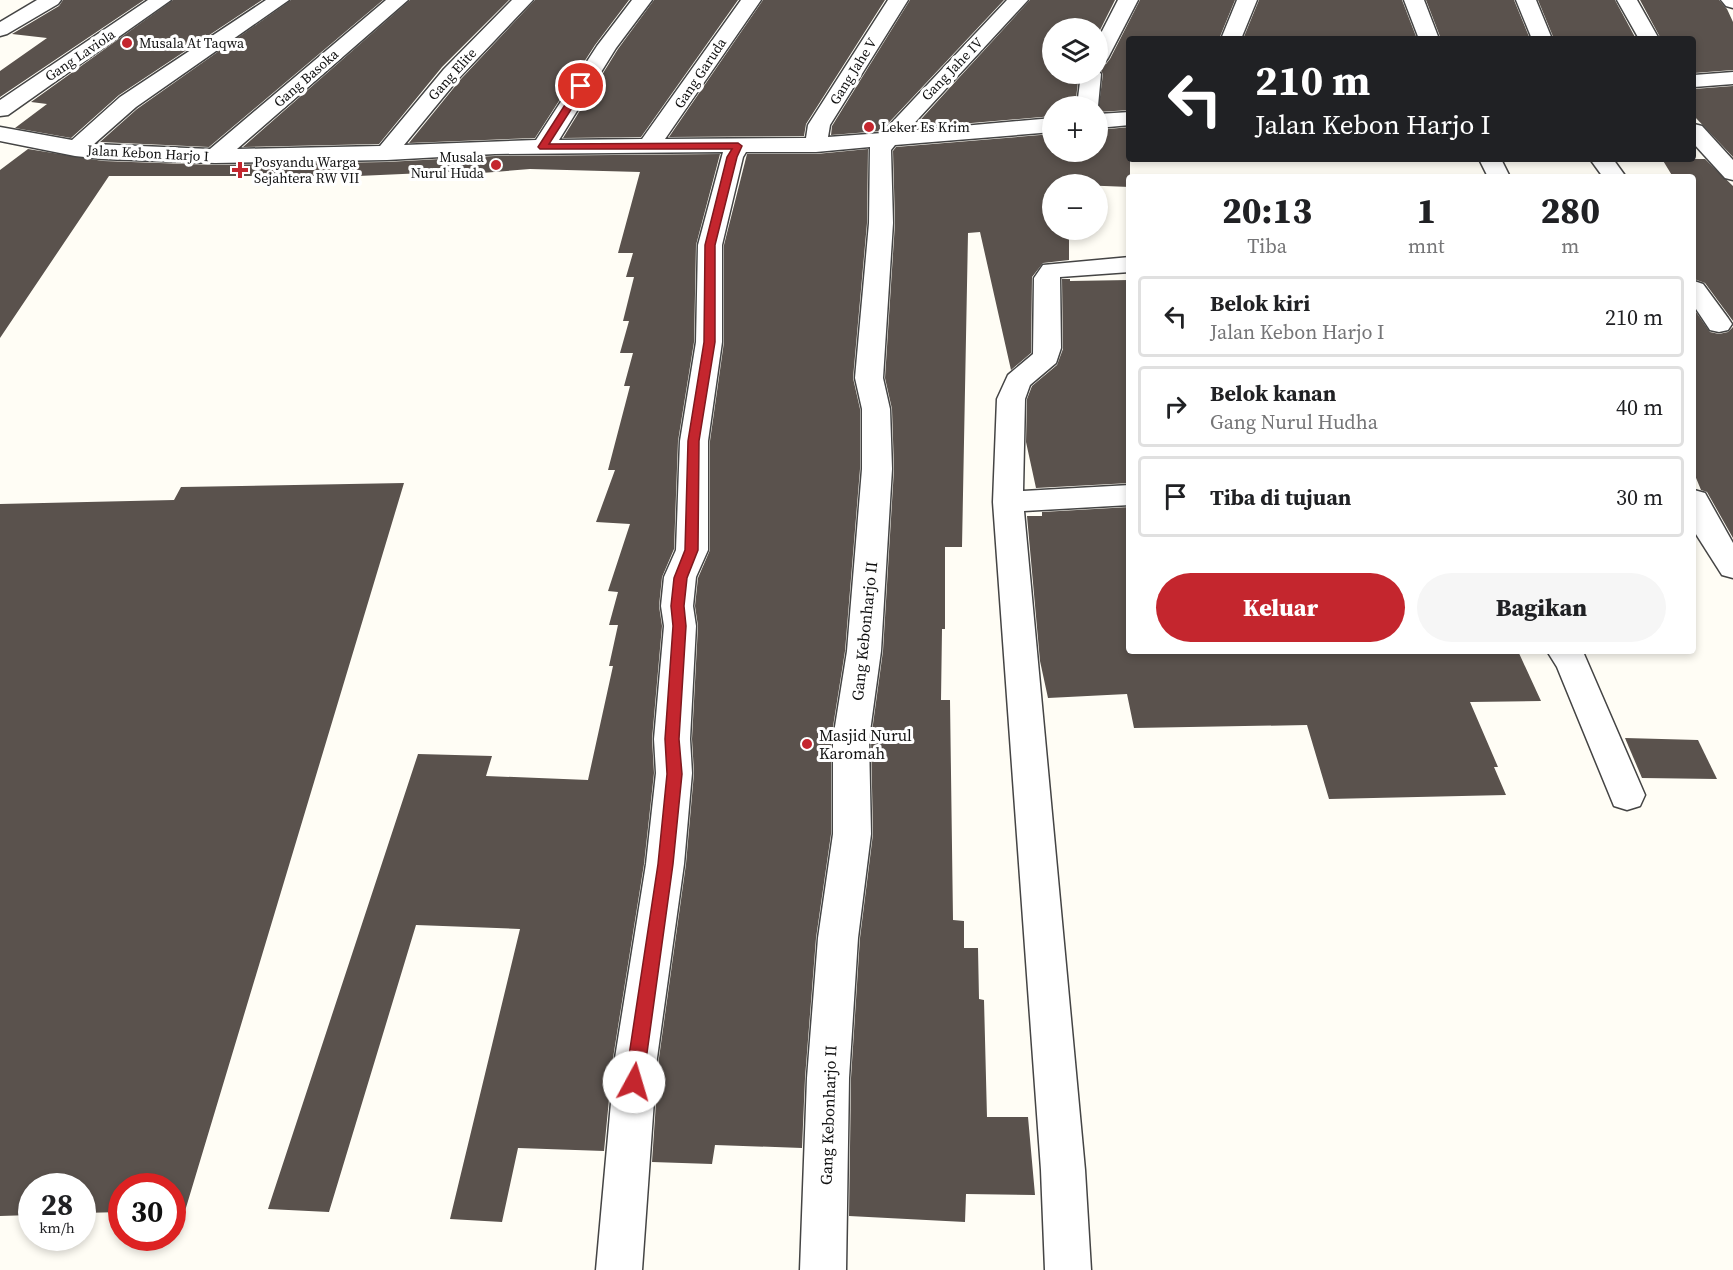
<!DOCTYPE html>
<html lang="id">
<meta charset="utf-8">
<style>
body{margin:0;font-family:"Source Serif 4",serif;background:#f6f6f6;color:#202124;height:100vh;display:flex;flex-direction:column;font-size:22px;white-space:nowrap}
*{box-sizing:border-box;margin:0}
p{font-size:20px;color:#757577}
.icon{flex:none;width:33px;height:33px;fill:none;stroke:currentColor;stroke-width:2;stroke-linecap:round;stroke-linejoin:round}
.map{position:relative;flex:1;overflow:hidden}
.details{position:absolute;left:1126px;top:174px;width:570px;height:480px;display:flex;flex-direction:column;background:#fff;border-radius:6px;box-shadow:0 3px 9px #0003}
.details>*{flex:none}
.top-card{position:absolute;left:1126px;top:36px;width:570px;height:126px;border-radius:6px;box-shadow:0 3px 9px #0003;background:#202124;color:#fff;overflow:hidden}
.controls{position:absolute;left:1042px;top:18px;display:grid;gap:12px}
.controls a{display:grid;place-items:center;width:66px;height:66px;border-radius:50%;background:#fff;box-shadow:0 3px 9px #0003;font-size:30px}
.speed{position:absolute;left:18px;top:1173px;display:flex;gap:12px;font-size:30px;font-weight:700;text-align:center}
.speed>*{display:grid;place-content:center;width:78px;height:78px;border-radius:50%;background:#fff;box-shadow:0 3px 9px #0003;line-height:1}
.speed small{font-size:15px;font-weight:400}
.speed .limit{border:9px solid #d22;background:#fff;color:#111}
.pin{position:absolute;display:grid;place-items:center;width:51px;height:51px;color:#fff;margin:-26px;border:3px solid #fff;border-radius:50%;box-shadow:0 2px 6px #0007}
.me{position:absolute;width:66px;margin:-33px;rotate:6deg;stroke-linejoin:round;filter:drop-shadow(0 0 4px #0008)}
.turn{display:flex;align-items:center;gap:21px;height:126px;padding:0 30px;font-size:27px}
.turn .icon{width:78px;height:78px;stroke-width:2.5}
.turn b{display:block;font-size:42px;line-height:51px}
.eta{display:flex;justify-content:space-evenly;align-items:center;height:102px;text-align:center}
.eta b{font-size:36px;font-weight:800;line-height:42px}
.button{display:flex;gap:12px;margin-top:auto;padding:12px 30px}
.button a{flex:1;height:69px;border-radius:36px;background:#c4262e;color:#fff;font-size:24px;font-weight:800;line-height:69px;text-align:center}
.button a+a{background:#f6f6f6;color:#202124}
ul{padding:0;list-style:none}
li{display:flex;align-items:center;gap:18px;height:81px;margin:0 12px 9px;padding:0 18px;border:3px solid #e0e0e0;border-radius:6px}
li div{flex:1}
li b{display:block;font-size:22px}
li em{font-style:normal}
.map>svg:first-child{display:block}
</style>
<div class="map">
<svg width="1733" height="1270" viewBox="0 0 1733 1270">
<rect width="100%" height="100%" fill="#fffdf5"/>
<!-- building -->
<g fill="#5a524d">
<polygon points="63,0 144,0 0,97 0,71 47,38 12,34 59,6"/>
<polygon points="173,0 262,0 119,95 71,138 15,128 47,104 31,102"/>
<polygon points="291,0 383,0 209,147 100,142 137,109"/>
<polygon points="410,0 509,0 442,67 379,144 243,147"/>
<polygon points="535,0 629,0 595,45 535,138 409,143 461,79"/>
<polygon points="654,0 738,0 641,137 563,138 618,49"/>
<polygon points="763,0 885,0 806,124 804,136 669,137"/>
<polygon points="910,0 1004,0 881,131 831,135 832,126"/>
<polygon points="1030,0 1115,0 1098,34 1098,28 1053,28 1053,74 1079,74 1075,106 1053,106 1053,116 913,128"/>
<polygon points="1140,0 1235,0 1219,39 1130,39 1130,110 1098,112 1103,74 1098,66 1106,64 1110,59"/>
<polygon points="1259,0 1402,0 1417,39 1243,39"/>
<polygon points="1426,0 1514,0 1530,39 1441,39"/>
<polygon points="1538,0 1615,0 1636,39 1554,39"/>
<polygon points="1640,0 1719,0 1727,9 1733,22 1733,70 1694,73 1694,39 1661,39"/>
<polygon points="1733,86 1733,157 1694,116 1694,89"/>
<polygon points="1130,127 1130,187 1053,184 1053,230 1069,230 1069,260 1043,263 1032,277 1031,353 1011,370 980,232 968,233 962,547 945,547 945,629 942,629 941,700 950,700 953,920 964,921 964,948 978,948 979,999 984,1000 987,1117 1028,1117 1035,1195 966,1194 965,1222 849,1216 851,1078 860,938 873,834 871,739 883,651 894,469 892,409 885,378 895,223 893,151 896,147 1053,134 1053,152 1098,152 1098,130"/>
<polygon points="28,149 103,161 215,165 387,162 495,156 720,154 696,245 694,342 678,441 674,549 662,577 659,606 662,626 652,739 654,773 644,864 613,1058 604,1151 518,1148 502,1222 450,1219 520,929 416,925 329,1212 268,1209 418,754 492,756 486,776 588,780 613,666 609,666 618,625 609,625 618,592 608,591 630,524 596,522 615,470 608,470 630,386 624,386 633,353 620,353 629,321 623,321 634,277 626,277 633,253 618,253 640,172 530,169 469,174 469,171 358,176 109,176 0,338 0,170"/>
<polygon points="868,149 867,223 853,378 860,409 860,469 845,651 831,739 831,834 816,938 805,1078 802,1148 715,1145 712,1164 652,1162 659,1058 686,864 694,773 692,739 698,626 695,606 698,578 710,550 710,441 724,342 724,245 747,154 816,154"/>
<polygon points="1662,159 1705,159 1733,186 1733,321 1705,283 1694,279 1694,177 1673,177"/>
<polygon points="1062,279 1070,279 1070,281 1130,280 1130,483 1036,488 1026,442 1027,399 1032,386 1057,365 1063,349"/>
<polygon points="1694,309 1710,332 1719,334 1728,332 1733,327 1733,538 1707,492 1701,490 1694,473"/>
<polygon points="404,483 185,1211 172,1211 172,1186 122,1186 122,1212 82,1213 82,1186 32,1186 32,1215 0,1216 0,504 174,500 181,487"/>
<polygon points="1130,507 1130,651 1518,651 1541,701 1470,702 1498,767 1494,767 1506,795 1329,799 1307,725 1134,728 1127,694 1048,698 1040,661 1027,516 1042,516 1042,512"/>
<polygon points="1625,738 1698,740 1717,779 1642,778"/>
</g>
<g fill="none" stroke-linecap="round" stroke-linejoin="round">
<defs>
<g id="minor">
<polygon points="37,0 61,0 58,4 7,34 0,36 0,22"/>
<polygon points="148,0 171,0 8,115 0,116 0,100"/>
<polygon points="266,0 289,0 136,107 94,144 210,149 386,0 408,0 237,149 380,146 444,69 512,0 533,0 459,78 404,145 536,140 597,46 632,0 652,0 616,48 559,140 642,139 741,0 761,0 665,139 806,138 808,125 888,0 908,0 830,125 828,137 882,133 1007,0 1028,0 907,131 1053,118 1053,132 895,145 891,150 893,223 883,378 890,409 892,469 881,651 869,739 871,834 858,938 849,1078 846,1270 800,1270 807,1078 818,938 833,834 833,739 847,651 862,469 862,409 855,378 869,223 870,147 816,152 746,152 743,157 722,245 722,342 708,441 708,550 696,577 693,606 696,626 690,739 692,773 684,864 657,1058 642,1270 596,1270 615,1058 646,864 656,773 654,739 664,626 661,606 664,577 676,550 680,441 696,342 698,245 723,152 495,154 387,160 215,163 103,159 75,156 0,141 0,127 72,140 120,97"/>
<polygon points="1118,0 1138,0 1108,58 1105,62 1098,64 1098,39"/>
<polygon points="1237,0 1257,0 1241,39 1221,39"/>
<polygon points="1404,0 1424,0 1439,39 1419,39"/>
<polygon points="1516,0 1536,0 1552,39 1532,39"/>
<polygon points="1617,0 1637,0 1659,39 1639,39"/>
<polygon points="1721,0 1733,0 1733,8 1726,6"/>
<polygon points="1098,70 1101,74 1098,106 1077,106 1081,74 1098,74"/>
<polygon points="1733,72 1733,84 1694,87 1694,75"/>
<polygon points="1130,112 1130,125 1098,128 1098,114"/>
<polygon points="1694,124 1702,126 1733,160 1733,180 1725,178 1694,144"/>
<polygon points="1479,159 1501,159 1510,177 1488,177"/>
<polygon points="1590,159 1613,159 1626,177 1603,177"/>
<polygon points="1130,257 1130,272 1060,277 1061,348 1056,363 1030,385 1025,399 1023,491 1130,485 1130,505 1024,511 1085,1170 1091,1270 1045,1270 1041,1170 993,502 997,399 1008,375 1033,354 1034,278 1043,265"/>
<polygon points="1694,281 1703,284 1728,318 1732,324 1728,330 1719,332 1710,330 1694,306"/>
<polygon points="1694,490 1705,493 1733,543 1733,578 1722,575 1694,531"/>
<polygon points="1547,651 1582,651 1584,654 1645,795 1640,806 1627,810 1614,806 1557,667"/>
</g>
</defs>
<!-- minor casing -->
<use href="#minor" stroke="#444" stroke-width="3"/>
<!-- minor -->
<use href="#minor" fill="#fff" fill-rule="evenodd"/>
</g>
<!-- route -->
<polygon fill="#c4262e" stroke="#7f191e" stroke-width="1.5" points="581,83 586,86 549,144 738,143 742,146 737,157 715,245 715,342 699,441 698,550 687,578 684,606 686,626 679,739 682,774 673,864 643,1082 640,1088 634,1090 628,1088 625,1082 658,864 667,774 665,739 673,626 671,606 674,578 685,550 688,441 704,342 705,245 727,157 732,149 540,149 538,147 577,86"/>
<!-- markers -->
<g fill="#c4262e" stroke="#fff" stroke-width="2">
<circle cx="127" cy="43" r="6"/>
<circle cx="869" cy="127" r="6"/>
<circle cx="496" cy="165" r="6"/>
<path d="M237 161h6v6h6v6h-6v6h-6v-6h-6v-6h6z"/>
<circle cx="807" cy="744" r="6"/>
</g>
<g text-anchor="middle" stroke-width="6" stroke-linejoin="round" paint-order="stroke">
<!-- far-poi labels -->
<g font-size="14" fill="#111" stroke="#fff" text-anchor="start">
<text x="139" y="48">Musala At Taqwa</text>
<text x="881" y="132">Leker Es Krim</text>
<text x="484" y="162" text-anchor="end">Musala<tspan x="484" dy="16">Nurul Huda</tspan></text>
<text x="254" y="167">Posyandu Warga<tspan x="254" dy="16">Sejahtera RW VII</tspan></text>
</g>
<!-- far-street labels -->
<g font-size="14" fill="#111" stroke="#fff">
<text transform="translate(80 55) rotate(-34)" y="5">Gang Laviola</text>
<text transform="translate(952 69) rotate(-46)" y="5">Gang Jahe IV</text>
<text transform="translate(853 71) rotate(-58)" y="5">Gang Jahe V</text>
<text transform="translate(700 73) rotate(-56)" y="5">Gang Garuda</text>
<text transform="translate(452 74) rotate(-48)" y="5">Gang Elite</text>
<text transform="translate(306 78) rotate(-41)" y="5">Gang Basoka</text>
<text transform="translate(148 153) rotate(3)" y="5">Jalan Kebon Harjo I</text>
</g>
<!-- street labels -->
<g font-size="16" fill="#111" stroke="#fff">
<text transform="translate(864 631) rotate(-84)" y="6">Gang Kebonharjo II</text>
<text transform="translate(828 1115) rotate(-88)" y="6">Gang Kebonharjo II</text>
</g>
<!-- poi labels -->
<g font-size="16" fill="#111" stroke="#fff" text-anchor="start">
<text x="819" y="741">Masjid Nurul<tspan x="819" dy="18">Karomah</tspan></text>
</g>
</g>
</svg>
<div class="controls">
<a><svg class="icon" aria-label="layers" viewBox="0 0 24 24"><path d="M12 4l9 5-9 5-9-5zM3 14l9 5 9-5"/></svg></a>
<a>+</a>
<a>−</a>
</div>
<div class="speed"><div>28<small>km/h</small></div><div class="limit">30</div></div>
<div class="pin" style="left:581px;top:86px;background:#d93025"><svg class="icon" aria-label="arrive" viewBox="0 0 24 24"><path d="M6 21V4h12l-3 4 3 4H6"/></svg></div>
<svg class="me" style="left:634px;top:1082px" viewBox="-20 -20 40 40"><circle r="19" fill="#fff"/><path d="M0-13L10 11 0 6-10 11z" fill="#c4262e"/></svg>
<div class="top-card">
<div class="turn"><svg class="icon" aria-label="left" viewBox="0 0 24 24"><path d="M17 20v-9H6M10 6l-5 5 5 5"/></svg><div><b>210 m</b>Jalan Kebon Harjo I</div></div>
</div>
<section class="details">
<div class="eta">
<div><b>20:13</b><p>Tiba</p></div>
<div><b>1</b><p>mnt</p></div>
<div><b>280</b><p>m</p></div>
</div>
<ul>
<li><svg class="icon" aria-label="left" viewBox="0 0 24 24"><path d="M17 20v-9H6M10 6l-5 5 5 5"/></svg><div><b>Belok kiri</b><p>Jalan Kebon Harjo I</p></div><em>210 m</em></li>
<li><svg class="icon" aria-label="right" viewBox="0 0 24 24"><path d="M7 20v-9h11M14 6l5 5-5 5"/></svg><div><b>Belok kanan</b><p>Gang Nurul Hudha</p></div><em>40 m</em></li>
<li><svg class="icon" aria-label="arrive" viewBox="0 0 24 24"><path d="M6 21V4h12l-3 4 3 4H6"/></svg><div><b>Tiba di tujuan</b></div><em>30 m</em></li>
</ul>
<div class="button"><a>Keluar</a><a>Bagikan</a></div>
</section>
</div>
